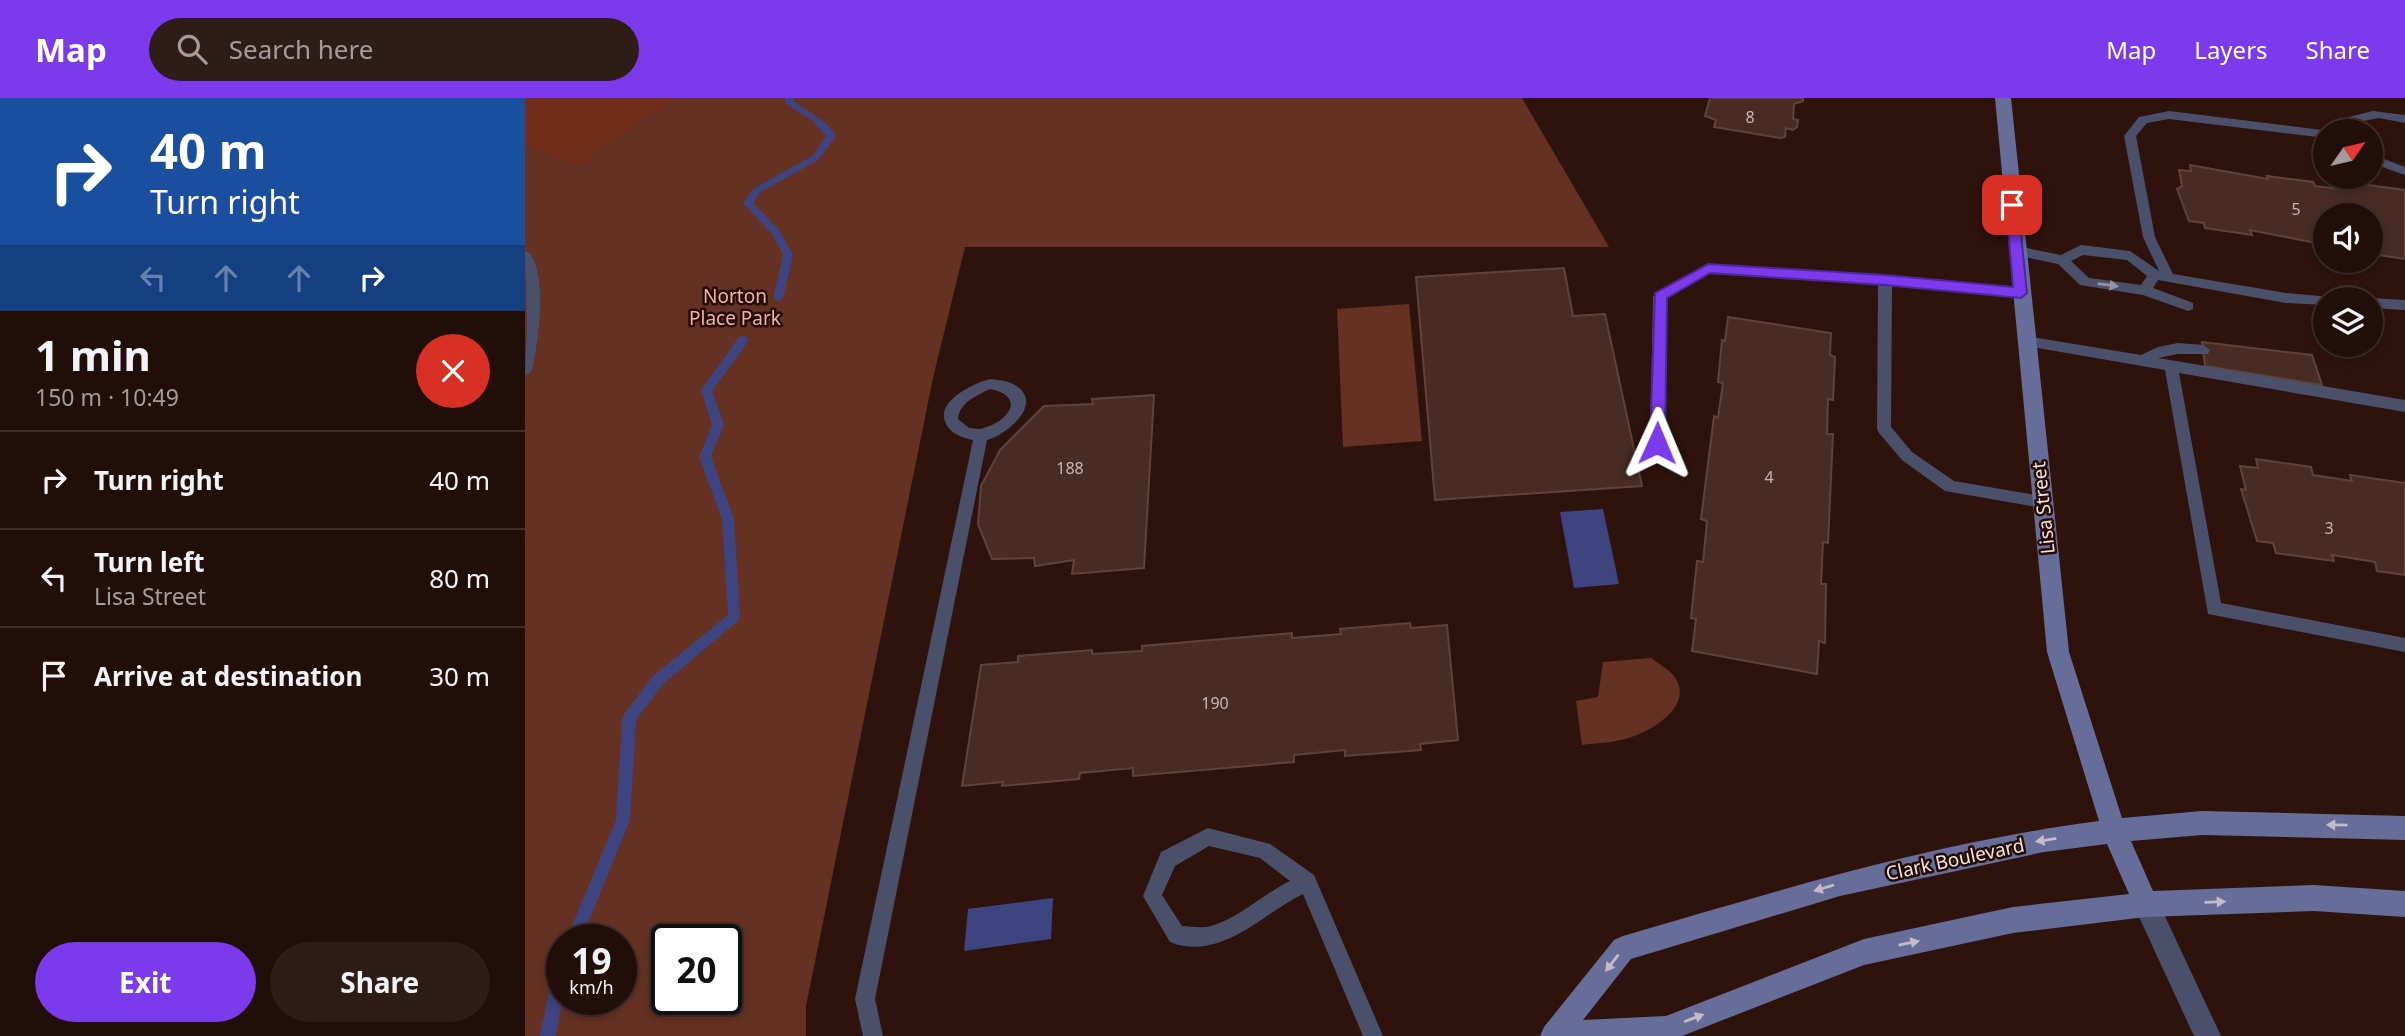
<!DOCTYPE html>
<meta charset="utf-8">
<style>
body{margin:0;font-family:"Noto Sans",sans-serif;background:#2e1c17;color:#f1f3f6;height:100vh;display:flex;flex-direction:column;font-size:26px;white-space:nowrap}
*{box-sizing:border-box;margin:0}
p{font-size:23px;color:#a29c9c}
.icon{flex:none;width:38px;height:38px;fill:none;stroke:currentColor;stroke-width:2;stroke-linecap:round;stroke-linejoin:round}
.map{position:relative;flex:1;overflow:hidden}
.sheet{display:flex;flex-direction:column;background:#220e09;width:525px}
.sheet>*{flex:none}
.hud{background:#1a4fa0;color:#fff;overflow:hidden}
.needle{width:46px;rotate:56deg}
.buttons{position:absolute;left:1788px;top:21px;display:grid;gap:14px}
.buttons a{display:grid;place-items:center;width:70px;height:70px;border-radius:50%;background:#220e09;box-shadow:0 4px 10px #0003,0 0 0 2px #3f2e2a;font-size:35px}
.speed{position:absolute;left:21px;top:826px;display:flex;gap:14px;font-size:35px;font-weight:700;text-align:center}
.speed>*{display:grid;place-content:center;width:91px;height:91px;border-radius:50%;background:#220e09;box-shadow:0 4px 10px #0003,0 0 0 2px #3f2e2a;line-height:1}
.speed small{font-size:18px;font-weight:400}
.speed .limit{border:4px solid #111;border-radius:10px;background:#fff;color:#111}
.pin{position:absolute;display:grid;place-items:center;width:60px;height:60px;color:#fff;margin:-30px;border-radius:14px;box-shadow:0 4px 10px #0006}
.me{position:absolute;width:77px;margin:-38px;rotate:1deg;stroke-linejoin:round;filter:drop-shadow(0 0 5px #0008)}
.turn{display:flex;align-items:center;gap:24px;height:147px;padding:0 35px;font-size:32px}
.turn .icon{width:91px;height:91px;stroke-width:2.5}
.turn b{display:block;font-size:49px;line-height:60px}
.lanes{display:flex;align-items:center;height:66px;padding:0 35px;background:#0003;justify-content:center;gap:35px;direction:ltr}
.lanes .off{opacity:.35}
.round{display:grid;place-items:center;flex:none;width:74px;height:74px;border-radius:37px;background:#2e1c17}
.summary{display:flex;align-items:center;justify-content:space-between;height:119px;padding:0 35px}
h1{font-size:42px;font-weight:700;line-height:52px}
.button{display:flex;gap:14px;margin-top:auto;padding:14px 35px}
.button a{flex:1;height:80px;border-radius:42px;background:#7c3aed;color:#fff;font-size:28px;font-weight:700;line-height:80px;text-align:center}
.button a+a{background:#2e1c17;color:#f1f3f6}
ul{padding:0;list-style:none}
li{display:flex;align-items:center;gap:21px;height:98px;padding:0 35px;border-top:2px solid #3f2e2a}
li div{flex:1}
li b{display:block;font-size:26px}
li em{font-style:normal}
header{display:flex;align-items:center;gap:42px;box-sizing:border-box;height:98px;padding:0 35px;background:#7c3aed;color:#fff}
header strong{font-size:33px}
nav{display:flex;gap:38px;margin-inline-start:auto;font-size:24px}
.search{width:490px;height:63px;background:#2e1c17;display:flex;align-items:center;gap:18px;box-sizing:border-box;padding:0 24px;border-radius:38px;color:#a29c9c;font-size:26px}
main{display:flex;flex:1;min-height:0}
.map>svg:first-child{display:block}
</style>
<header>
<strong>Map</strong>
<div class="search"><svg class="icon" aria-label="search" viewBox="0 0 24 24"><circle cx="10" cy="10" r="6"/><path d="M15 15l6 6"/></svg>Search here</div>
<nav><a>Map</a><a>Layers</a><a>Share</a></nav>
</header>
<main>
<section class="sheet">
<div class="hud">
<div class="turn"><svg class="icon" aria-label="right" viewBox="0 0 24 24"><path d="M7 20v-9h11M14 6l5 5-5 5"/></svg><div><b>40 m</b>Turn right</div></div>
<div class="lanes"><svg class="icon off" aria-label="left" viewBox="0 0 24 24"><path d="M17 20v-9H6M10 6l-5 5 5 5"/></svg><svg class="icon off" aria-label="ahead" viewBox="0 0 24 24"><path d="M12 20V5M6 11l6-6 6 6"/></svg><svg class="icon off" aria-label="ahead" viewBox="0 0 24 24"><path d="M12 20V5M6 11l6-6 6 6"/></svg><svg class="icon" aria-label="right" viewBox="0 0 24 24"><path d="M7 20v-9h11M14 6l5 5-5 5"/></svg></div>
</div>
<div class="summary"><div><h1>1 min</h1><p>150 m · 10:49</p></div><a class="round" style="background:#d93025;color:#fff"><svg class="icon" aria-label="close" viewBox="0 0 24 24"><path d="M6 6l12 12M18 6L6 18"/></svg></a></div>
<ul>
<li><svg class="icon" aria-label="right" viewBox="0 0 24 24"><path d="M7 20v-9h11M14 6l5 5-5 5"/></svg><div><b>Turn right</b></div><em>40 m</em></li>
<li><svg class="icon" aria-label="left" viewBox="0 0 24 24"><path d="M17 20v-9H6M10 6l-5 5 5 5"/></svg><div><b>Turn left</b><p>Lisa Street</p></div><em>80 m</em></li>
<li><svg class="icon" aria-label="arrive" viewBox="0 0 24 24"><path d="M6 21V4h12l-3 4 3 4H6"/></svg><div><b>Arrive at destination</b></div><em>30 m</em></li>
</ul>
<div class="button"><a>Exit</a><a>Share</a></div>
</section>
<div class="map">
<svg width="1880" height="938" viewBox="0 0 1880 938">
<rect width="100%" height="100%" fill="#2d130c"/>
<!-- green -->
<g fill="#653122" fill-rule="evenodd">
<path d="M0 0H997L1084 149H440L408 280 281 908V938H0ZM37 842H96V901H37ZM142 842H201V901H142Z"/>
<polygon points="884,206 897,343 818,349 812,211"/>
<path d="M1126 560C1134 566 1147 573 1151 581 1168 610 1124 635 1100 641 1086 645 1071 645 1057 647L1051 603 1073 599 1078 564Z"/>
</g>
<!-- forest -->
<polygon fill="#702e1b" points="0,0 148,0 53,67 0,47"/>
<!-- water -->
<g fill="#3e4480">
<polygon points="1078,411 1094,486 1049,490 1035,414"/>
<polygon points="528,800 526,841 439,853 443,811"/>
</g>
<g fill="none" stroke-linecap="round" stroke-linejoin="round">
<!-- stream -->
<g fill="#3e4480" fill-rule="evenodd">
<path d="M260 0H268V2C285 17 297 17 311 38L293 62 234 95 228 105 254 132 268 157 258 200 253 204 248 200 258 157 247 136 218 105 228 91 287 58 301 38 288 23 260 5Z"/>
<polygon points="218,238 222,239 223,242 222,245 187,293 199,327 186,359 209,421 215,519 213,523 138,586 111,622 105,722 56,842 41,842 91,722 97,620 99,616 128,578 203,517 197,421 174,359 187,327 176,292 214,239"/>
<polygon points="37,863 38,901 31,938 15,938 29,870 32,865"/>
</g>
</g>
<!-- building -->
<g fill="#482c23" stroke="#604239" stroke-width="2">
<polygon points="1185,0 1278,0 1278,3 1269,6 1268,21 1273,22 1272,29 1268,32 1261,30 1260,39 1255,40 1189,29 1191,22 1180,18"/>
<polygon points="1665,67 1743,81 1742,78 1788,84 1790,88 1815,91 1813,83 1880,92 1880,161 1846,156 1846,117 1801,117 1801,147 1725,132 1727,137 1680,130 1679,125 1664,123 1652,91 1657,88 1654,72 1666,73"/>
<polygon points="1039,170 1048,218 1080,216 1117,388 910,402 891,179"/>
<polygon points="1203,219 1306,235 1305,257 1310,259 1308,302 1303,301 1302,336 1308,336 1303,445 1298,444 1296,486 1301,486 1300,545 1294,543 1292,576 1167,553 1171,521 1166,520 1172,463 1178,464 1182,423 1176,421 1189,318 1193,320 1198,285 1193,284 1197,242 1200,243"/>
<polygon points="1677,244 1787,257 1797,287 1680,268"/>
<polygon points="629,297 619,470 547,476 549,462 510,468 509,460 467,461 453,426 456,388 475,352 519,308 568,306 567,301"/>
<polygon points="1731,361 1786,369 1788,377 1827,383 1825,377 1880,385 1880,477 1852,473 1850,464 1807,457 1809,463 1751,455 1748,445 1732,443 1716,391 1721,392 1715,368 1733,370"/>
<polygon points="885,525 886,530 922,527 933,642 895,646 896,652 820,658 820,652 769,657 769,664 608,678 608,670 555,675 554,681 477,688 478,684 437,688 456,567 493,564 493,558 567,552 567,556 617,553 617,548 767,535 767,540 816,536 815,531"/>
</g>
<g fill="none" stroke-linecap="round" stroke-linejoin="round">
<!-- lane -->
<g fill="#4b506a" fill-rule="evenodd">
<path d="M1644 13 1805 33H1801V40L1644 21 1622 25 1611 38 1630 139 1648 176 1761 195 1806 199 1807 201H1801V207L1761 205 1633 182 1628 190 1668 205V211L1663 213 1618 197 1555 187 1533 166 1486 156V150L1491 148 1536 157 1556 147 1605 153 1634 173 1618 139 1599 38 1614 19ZM1558 157 1602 162 1622 178 1616 187 1564 180 1546 163Z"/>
<polygon points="1848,13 1880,17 1880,25 1854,20 1833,24 1830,33 1818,33 1824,19"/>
<polygon points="1846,56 1880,69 1880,77 1846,65"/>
<path d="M0 153 5 155C23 182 13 242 7 273L0 278 2 228Z"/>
<polygon points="1183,166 1360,177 1501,192 1503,195 1496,200 1367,187 1366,329 1387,354 1429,383 1517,398 1522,400 1525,404 1522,408 1517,410 1420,393 1377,362 1354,335 1352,331 1353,186 1185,176 1142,200 1139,346 1137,350 1127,350 1125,346 1128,198"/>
<polygon points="1846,200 1880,202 1880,212 1846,210 1846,201 1842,201"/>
<polygon points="1501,238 1616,257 1633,249 1653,245 1678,247 1685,252 1683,256 1653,256 1633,260 1880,302 1880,314 1654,275 1696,505 1880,540 1880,554 1683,516 1640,272 1496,247 1494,243"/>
<path d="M465 281C472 282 481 282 488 286 521 303 484 336 462 342L350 901 358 938H338L330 901 448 342C438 340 429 337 423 329 406 305 447 286 465 281ZM465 291C504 299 481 326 455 331L444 330 433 321C434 305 452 297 465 291Z"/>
<path d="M683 730 745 746 789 777 858 938H838L778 796C737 816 695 864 645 844L618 798 636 754ZM684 748 735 760 765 783C738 796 714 820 686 828 677 831 666 828 657 828L637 797 650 768Z"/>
</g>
<!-- street -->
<polygon fill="#4b506a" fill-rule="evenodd" points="1621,793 1630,797 1696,938 1669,938 1608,806 1612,797"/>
<!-- secondary -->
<path fill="#666d98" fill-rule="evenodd" d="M1470 0H1486L1544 554 1597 720 1677 713 1880 718V742L1677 737 1606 743 1628 793 1789 787 1880 793V819L1789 813 1621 819 1488 835 1339 867 1157 938H1015L1019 929 1089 842 1098 838C1255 792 1411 744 1574 723L1522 554ZM1582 746 1604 796 1488 809 1339 841 1141 918 1058 922 1106 861 1315 798 1519 754Z"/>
</g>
<!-- one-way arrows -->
<defs><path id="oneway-solid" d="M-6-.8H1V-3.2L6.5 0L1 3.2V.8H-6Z" transform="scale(1.75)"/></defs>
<use fill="#99939f" href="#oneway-solid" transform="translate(1583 187) rotate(7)"/>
<g fill="#c5bac6">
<use href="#oneway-solid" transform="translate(1812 727) rotate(-179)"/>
<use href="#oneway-solid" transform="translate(1521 742) rotate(171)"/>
<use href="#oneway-solid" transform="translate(1299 790) rotate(163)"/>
<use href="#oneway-solid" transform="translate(1690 804) rotate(-2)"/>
<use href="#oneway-solid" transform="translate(1384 845) rotate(-12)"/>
<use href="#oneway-solid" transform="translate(1087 865) rotate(128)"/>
<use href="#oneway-solid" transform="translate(1169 920) rotate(-21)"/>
</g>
<!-- route -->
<polygon fill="#7c3aed" stroke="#51269a" stroke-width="2" points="1487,103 1493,107 1502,195 1496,200 1360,187 1185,175 1142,200 1140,345 1138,350 1127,350 1125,345 1130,195 1183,166 1360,177 1488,189 1481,107"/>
<g text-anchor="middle" stroke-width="5" stroke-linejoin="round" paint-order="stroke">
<!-- number labels -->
<g font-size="16" fill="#ccb6b0">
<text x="1225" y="25">8</text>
<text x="1771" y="117">5</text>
<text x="545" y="376">188</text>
<text x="1244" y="385">4</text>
<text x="1804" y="436">3</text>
<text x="690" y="611">190</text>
</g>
<!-- park labels -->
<g font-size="19" fill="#f2b4a2" stroke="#230a04">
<text x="210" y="205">Norton<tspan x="210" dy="22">Place Park</tspan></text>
</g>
<!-- street labels -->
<g font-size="19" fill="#f8e4df" stroke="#230a04">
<text transform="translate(1518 410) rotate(-96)" y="7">Lisa Street</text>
<text transform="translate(1430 761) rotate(-12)" y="7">Clark Boulevard</text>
</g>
</g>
</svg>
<div class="buttons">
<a><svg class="needle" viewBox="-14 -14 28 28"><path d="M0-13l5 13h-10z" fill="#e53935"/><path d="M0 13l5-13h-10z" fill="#a29c9c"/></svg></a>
<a><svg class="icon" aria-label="sound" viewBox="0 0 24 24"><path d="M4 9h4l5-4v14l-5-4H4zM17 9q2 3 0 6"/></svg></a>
<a><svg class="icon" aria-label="layers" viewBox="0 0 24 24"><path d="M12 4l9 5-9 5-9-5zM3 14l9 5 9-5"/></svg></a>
</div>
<div class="speed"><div>19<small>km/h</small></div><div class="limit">20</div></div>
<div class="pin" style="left:1487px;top:107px;background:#d93025"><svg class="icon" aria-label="arrive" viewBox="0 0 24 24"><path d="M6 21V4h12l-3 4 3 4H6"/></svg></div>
<svg class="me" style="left:1132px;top:345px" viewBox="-20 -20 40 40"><path d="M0-17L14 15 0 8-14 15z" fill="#7c3aed" stroke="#fff" stroke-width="4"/></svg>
</div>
</main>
